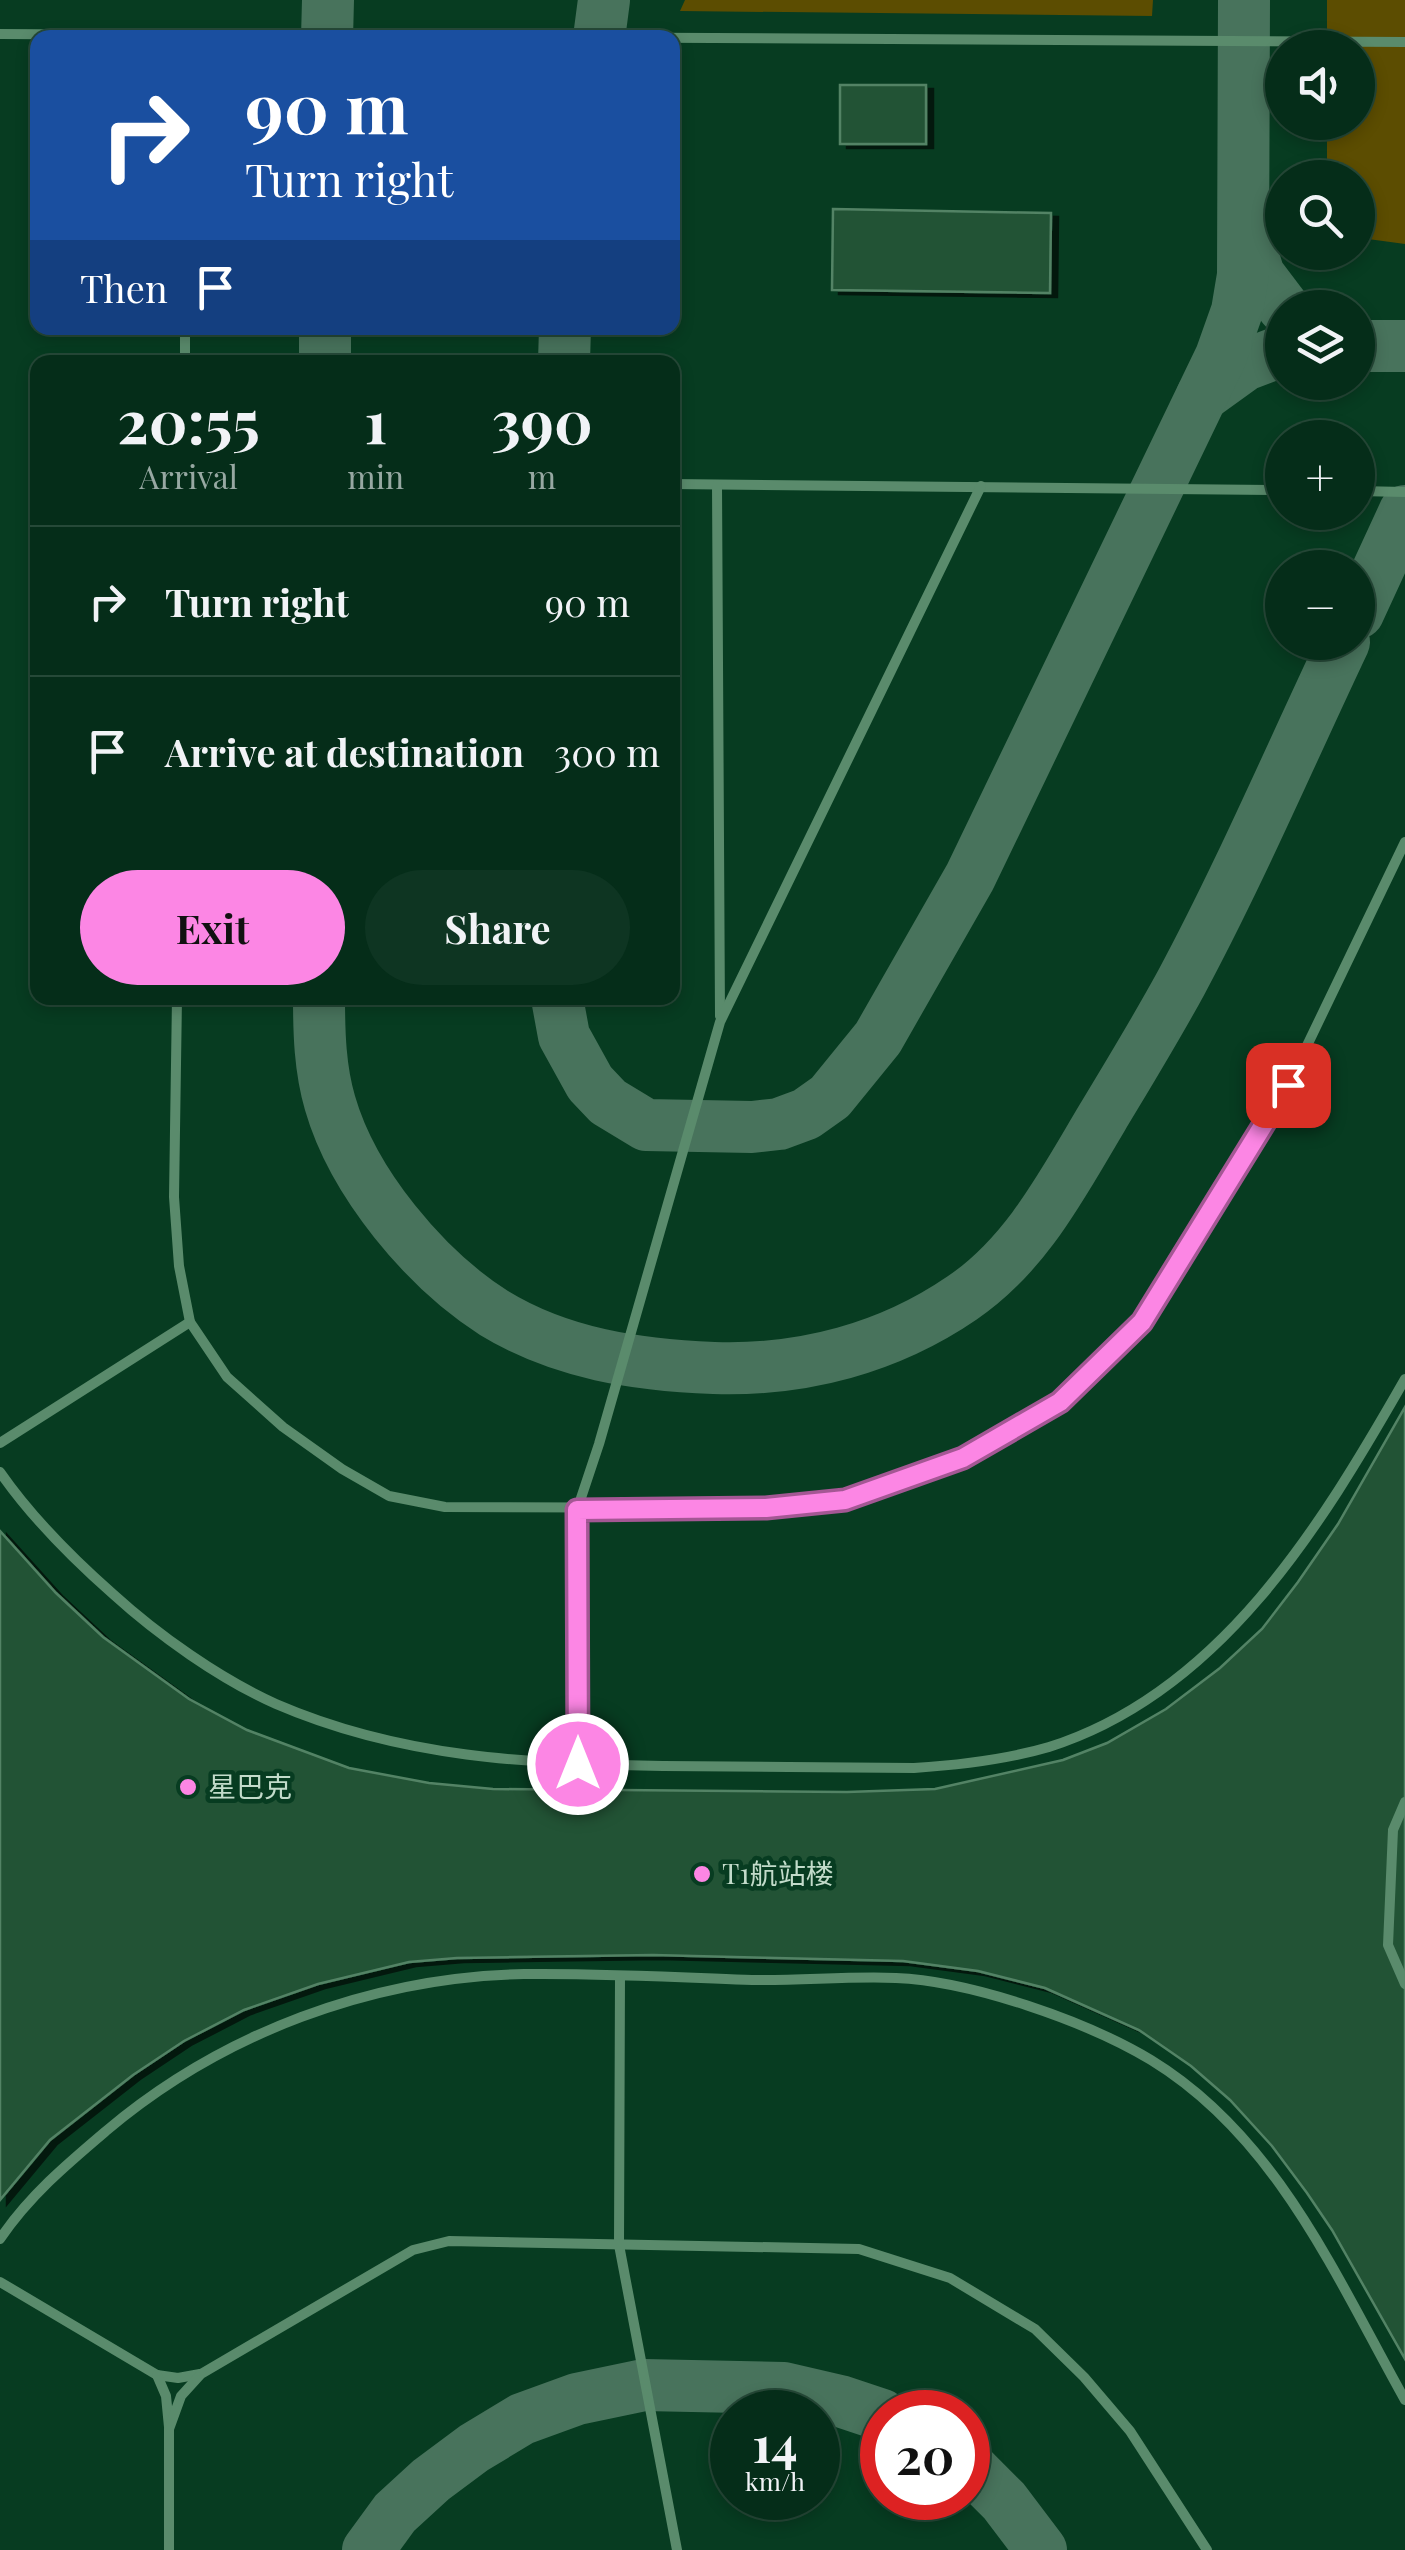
<!DOCTYPE html>
<meta charset="utf-8">
<style>
body{margin:0;font-family:"Playfair Display","Noto Sans SC",serif;background:#0e3522;color:#f1f3f6;height:100vh;display:flex;flex-direction:column;font-size:38px;white-space:nowrap}
*{box-sizing:border-box;margin:0}
p{font-size:32px;color:#97a8a2}
.icon{flex:none;width:55px;height:55px;fill:none;stroke:currentColor;stroke-width:2;stroke-linecap:round;stroke-linejoin:round}
.map{position:relative;flex:1;overflow:hidden}
.details{position:absolute;left:30px;top:355px;width:650px;height:650px;display:flex;flex-direction:column;background:#052d19;border-radius:20px;box-shadow:0 5px 15px #0003,0 0 0 2px #264938}
.details>*{flex:none}
.banner{position:absolute;left:30px;top:30px;width:650px;height:305px;border-radius:20px;box-shadow:0 5px 15px #0003,0 0 0 2px #264938;background:#1a4fa0;color:#fff;overflow:hidden}
.buttons{position:absolute;left:1265px;top:30px;display:grid;gap:20px}
.buttons a{display:grid;place-items:center;width:110px;height:110px;border-radius:50%;background:#052d19;box-shadow:0 5px 15px #0003,0 0 0 2px #264938;font-size:50px}
.speed{position:absolute;left:710px;top:2390px;display:flex;gap:20px;font-size:50px;font-weight:700;text-align:center}
.speed>*{display:grid;place-content:center;width:130px;height:130px;border-radius:50%;background:#052d19;box-shadow:0 5px 15px #0003,0 0 0 2px #264938;line-height:1}
.speed small{font-size:25px;font-weight:400}
.speed .limit{border:15px solid #d22;background:#fff;color:#111}
.pin{position:absolute;display:grid;place-items:center;width:85px;height:85px;color:#fff;margin:-42px;border-radius:20px;box-shadow:0 5px 15px #0006}
.me{position:absolute;width:110px;margin:-55px;rotate:0deg;stroke-linejoin:round;filter:drop-shadow(0 0 8px #0008)}
.turn{display:flex;align-items:center;gap:35px;height:210px;padding:0 50px;font-size:45px}
.turn .icon{width:130px;height:130px;stroke-width:2.5}
.turn b{display:block;font-size:70px;line-height:85px}
.then{display:flex;align-items:center;height:95px;padding:0 50px;background:#0003;gap:20px;font-size:38px}
.eta{display:flex;justify-content:space-evenly;align-items:center;height:170px;text-align:center}
.eta b{font-size:60px;font-weight:700;line-height:70px}
.primary-button{display:flex;gap:20px;margin-top:auto;padding:20px 50px}
.primary-button a{flex:1;height:115px;border-radius:60px;background:#fc86e4;color:#111;font-size:40px;font-weight:700;line-height:115px;text-align:center}
.primary-button a+a{background:#0e3522;color:#f1f3f6}
ul{padding:0;list-style:none}
li{display:flex;align-items:center;gap:30px;height:150px;padding:0 50px;border-top:2px solid #264938}
li div{flex:1}
li b{display:block;font-size:38px}
li em{font-style:normal}
.map>svg:first-child{display:block}
</style>
<div class="map">
<svg width="1405" height="2550" viewBox="0 0 1405 2550">
<defs>
<filter id="shadow"><feDropShadow dx="7" dy="4" stdDeviation="0" flood-color="#0009"/></filter>
</defs>
<rect width="100%" height="100%" fill="#073c21"/>
<!-- green -->
<g fill="#5c4d01">
<polygon points="685,0 1153,0 1152,16 680,11"/>
<polygon points="1327,0 1405,0 1405,244 1368,239 1358,233 1358,178 1327,177 1327,123 1358,122 1358,48 1327,47"/>
</g>
<g fill="none" stroke-linecap="round" stroke-linejoin="round">
<!-- taxiway -->
<g stroke="#48735c" stroke-width="52">
<polyline points="327,38 328,0"/>
<polyline points="599,38 604,0"/>
<polyline points="1247,237 1259,275 1284,308"/>
<polyline points="1358,346 1405,346"/>
<polyline points="325,362 325,328"/>
<polyline points="564,362 565,328"/>
<polyline points="1202,396 1245,365 1282,351"/>
<polyline points="1358,613 1405,511"/>
<path d="M319 998C319 1033 320 1069 330 1103 353 1183 425 1269 494 1313 561 1354 637 1365 714 1368 803 1371 889 1348 962 1298 1027 1254 1063 1183 1102 1118 1129 1073 1156 1029 1181 983 1240 873 1290 756 1344 642"/>
<polyline points="557,998 564,1036 590,1083 608,1102 646,1125 752,1127 779,1124 806,1114 830,1097 878,1038 970,877 1221,356 1237,311 1243,275 1244,0"/>
<polyline points="968,2465 1004,2501 1041,2550"/>
<polyline points="368,2550 395,2513 431,2480 474,2448 522,2419 577,2399 644,2385 784,2388 840,2401 882,2415"/>
</g>
</g>
<!-- building -->
<g fill="#235236" stroke="#538365" stroke-width="2.5" filter="url(#shadow)">
<rect x="840" y="85" width="86" height="59"/>
<polygon points="833,209 1051,213 1050,293 832,290"/>
<polygon points="1405,1407 1405,2359 1332,2230 1307,2193 1272,2146 1230,2100 1191,2066 1139,2030 1045,1988 978,1971 903,1961 653,1955 457,1958 409,1962 318,1984 244,2010 184,2041 133,2075 50,2140 0,2200 0,1531 56,1593 103,1637 189,1699 247,1730 349,1768 429,1783 493,1789 847,1792 935,1789 1063,1760 1107,1743 1166,1709 1220,1668 1262,1629 1298,1582 1338,1524"/>
</g>
<g fill="none" stroke-linecap="round" stroke-linejoin="round">
<!-- service -->
<g stroke="#5a8b6c" stroke-width="10">
<polyline points="0,34 1405,42"/>
<polyline points="185,362 185,328"/>
<polyline points="672,484 1282,490"/>
<polyline points="717,485 720,1016"/>
<polyline points="1358,491 1405,492"/>
<polyline points="177,998 174,1197 179,1266 190,1322 227,1377 283,1427 342,1469 389,1496 445,1507 766,1508 845,1499 963,1458 1060,1402 1142,1322 1288,1085 1405,842"/>
<polyline points="0,1443 190,1322"/>
<path d="M0 1472C32 1518 71 1557 113 1594 158 1635 220 1679 276 1704 401 1758 530 1764 663 1766 747 1767 830 1767 914 1768 960 1765 1005 1760 1049 1747 1220 1693 1321 1526 1405 1379"/>
<polyline points="578,1765 577,1510 599,1444 720,1022 981,486"/>
<polyline points="1405,1802 1393,1830 1388,1945 1405,1984"/>
<polyline points="620,1976 619,2245 677,2550"/>
<path d="M0 2239C29 2196 67 2164 106 2131 222 2033 372 1977 524 1974 600 1973 676 1977 752 1980 800 1981 848 1976 896 1978 971 1981 1086 2021 1151 2060 1277 2137 1336 2277 1405 2400"/>
<polyline points="0,2282 157,2375 178,2378 200,2374"/>
<polyline points="157,2375 166,2396 169,2427"/>
<polyline points="169,2550 169,2429 181,2396 201,2374 413,2250 449,2241 859,2249 950,2278 1035,2329 1084,2377 1130,2431 1207,2550"/>
</g>
</g>
<g fill="none" stroke-linecap="round" stroke-linejoin="round">
<defs>
<polyline id="route" points="578,1764 577,1510 766,1508 845,1500 963,1458 1060,1402 1142,1322 1288,1085"/>
</defs>
<!-- route casing -->
<use href="#route" stroke="#a45794" stroke-width="25"/>
<!-- route -->
<use href="#route" stroke="#fc86e4" stroke-width="18"/>
</g>
<!-- markers -->
<g fill="#fc86e4" stroke="#073c21" stroke-width="4">
<circle cx="188" cy="1787" r="10"/>
<circle cx="702" cy="1874" r="10"/>
</g>
<g text-anchor="middle" stroke-width="9" stroke-linejoin="round" paint-order="stroke">
<!-- poi labels -->
<g font-size="28" fill="#c2dbca" stroke="#073c21" text-anchor="start">
<text x="208" y="1797">星巴克</text>
<text x="722" y="1884">T1航站楼</text>
</g>
</g>
</svg>
<div class="buttons">
<a><svg class="icon" aria-label="sound" viewBox="0 0 24 24"><path d="M4 9h4l5-4v14l-5-4H4zM17 9q2 3 0 6"/></svg></a>
<a><svg class="icon" aria-label="search" viewBox="0 0 24 24"><circle cx="10" cy="10" r="6"/><path d="M15 15l6 6"/></svg></a>
<a><svg class="icon" aria-label="layers" viewBox="0 0 24 24"><path d="M12 4l9 5-9 5-9-5zM3 14l9 5 9-5"/></svg></a>
<a>+</a>
<a>−</a>
</div>
<div class="speed"><div>14<small>km/h</small></div><div class="limit">20</div></div>
<div class="pin" style="left:1288px;top:1085px;background:#d93025"><svg class="icon" aria-label="arrive" viewBox="0 0 24 24"><path d="M6 21V4h12l-3 4 3 4H6"/></svg></div>
<svg class="me" style="left:578px;top:1764px" viewBox="-20 -20 40 40"><circle r="17" fill="#fc86e4" stroke="#fff" stroke-width="3"/><path d="M0-11L8 9 0 5-8 9z" fill="#fff"/></svg>
<div class="banner">
<div class="turn"><svg class="icon" aria-label="right" viewBox="0 0 24 24"><path d="M7 20v-9h11M14 6l5 5-5 5"/></svg><div><b>90 m</b>Turn right</div></div>
<div class="then">Then<svg class="icon" aria-label="arrive" viewBox="0 0 24 24"><path d="M6 21V4h12l-3 4 3 4H6"/></svg></div>
</div>
<section class="details">
<div class="eta">
<div><b>20:55</b><p>Arrival</p></div>
<div><b>1</b><p>min</p></div>
<div><b>390</b><p>m</p></div>
</div>
<ul>
<li><svg class="icon" aria-label="right" viewBox="0 0 24 24"><path d="M7 20v-9h11M14 6l5 5-5 5"/></svg><div><b>Turn right</b></div><em>90 m</em></li>
<li><svg class="icon" aria-label="arrive" viewBox="0 0 24 24"><path d="M6 21V4h12l-3 4 3 4H6"/></svg><div><b>Arrive at destination</b></div><em>300 m</em></li>
</ul>
<div class="primary-button"><a>Exit</a><a>Share</a></div>
</section>
</div>
